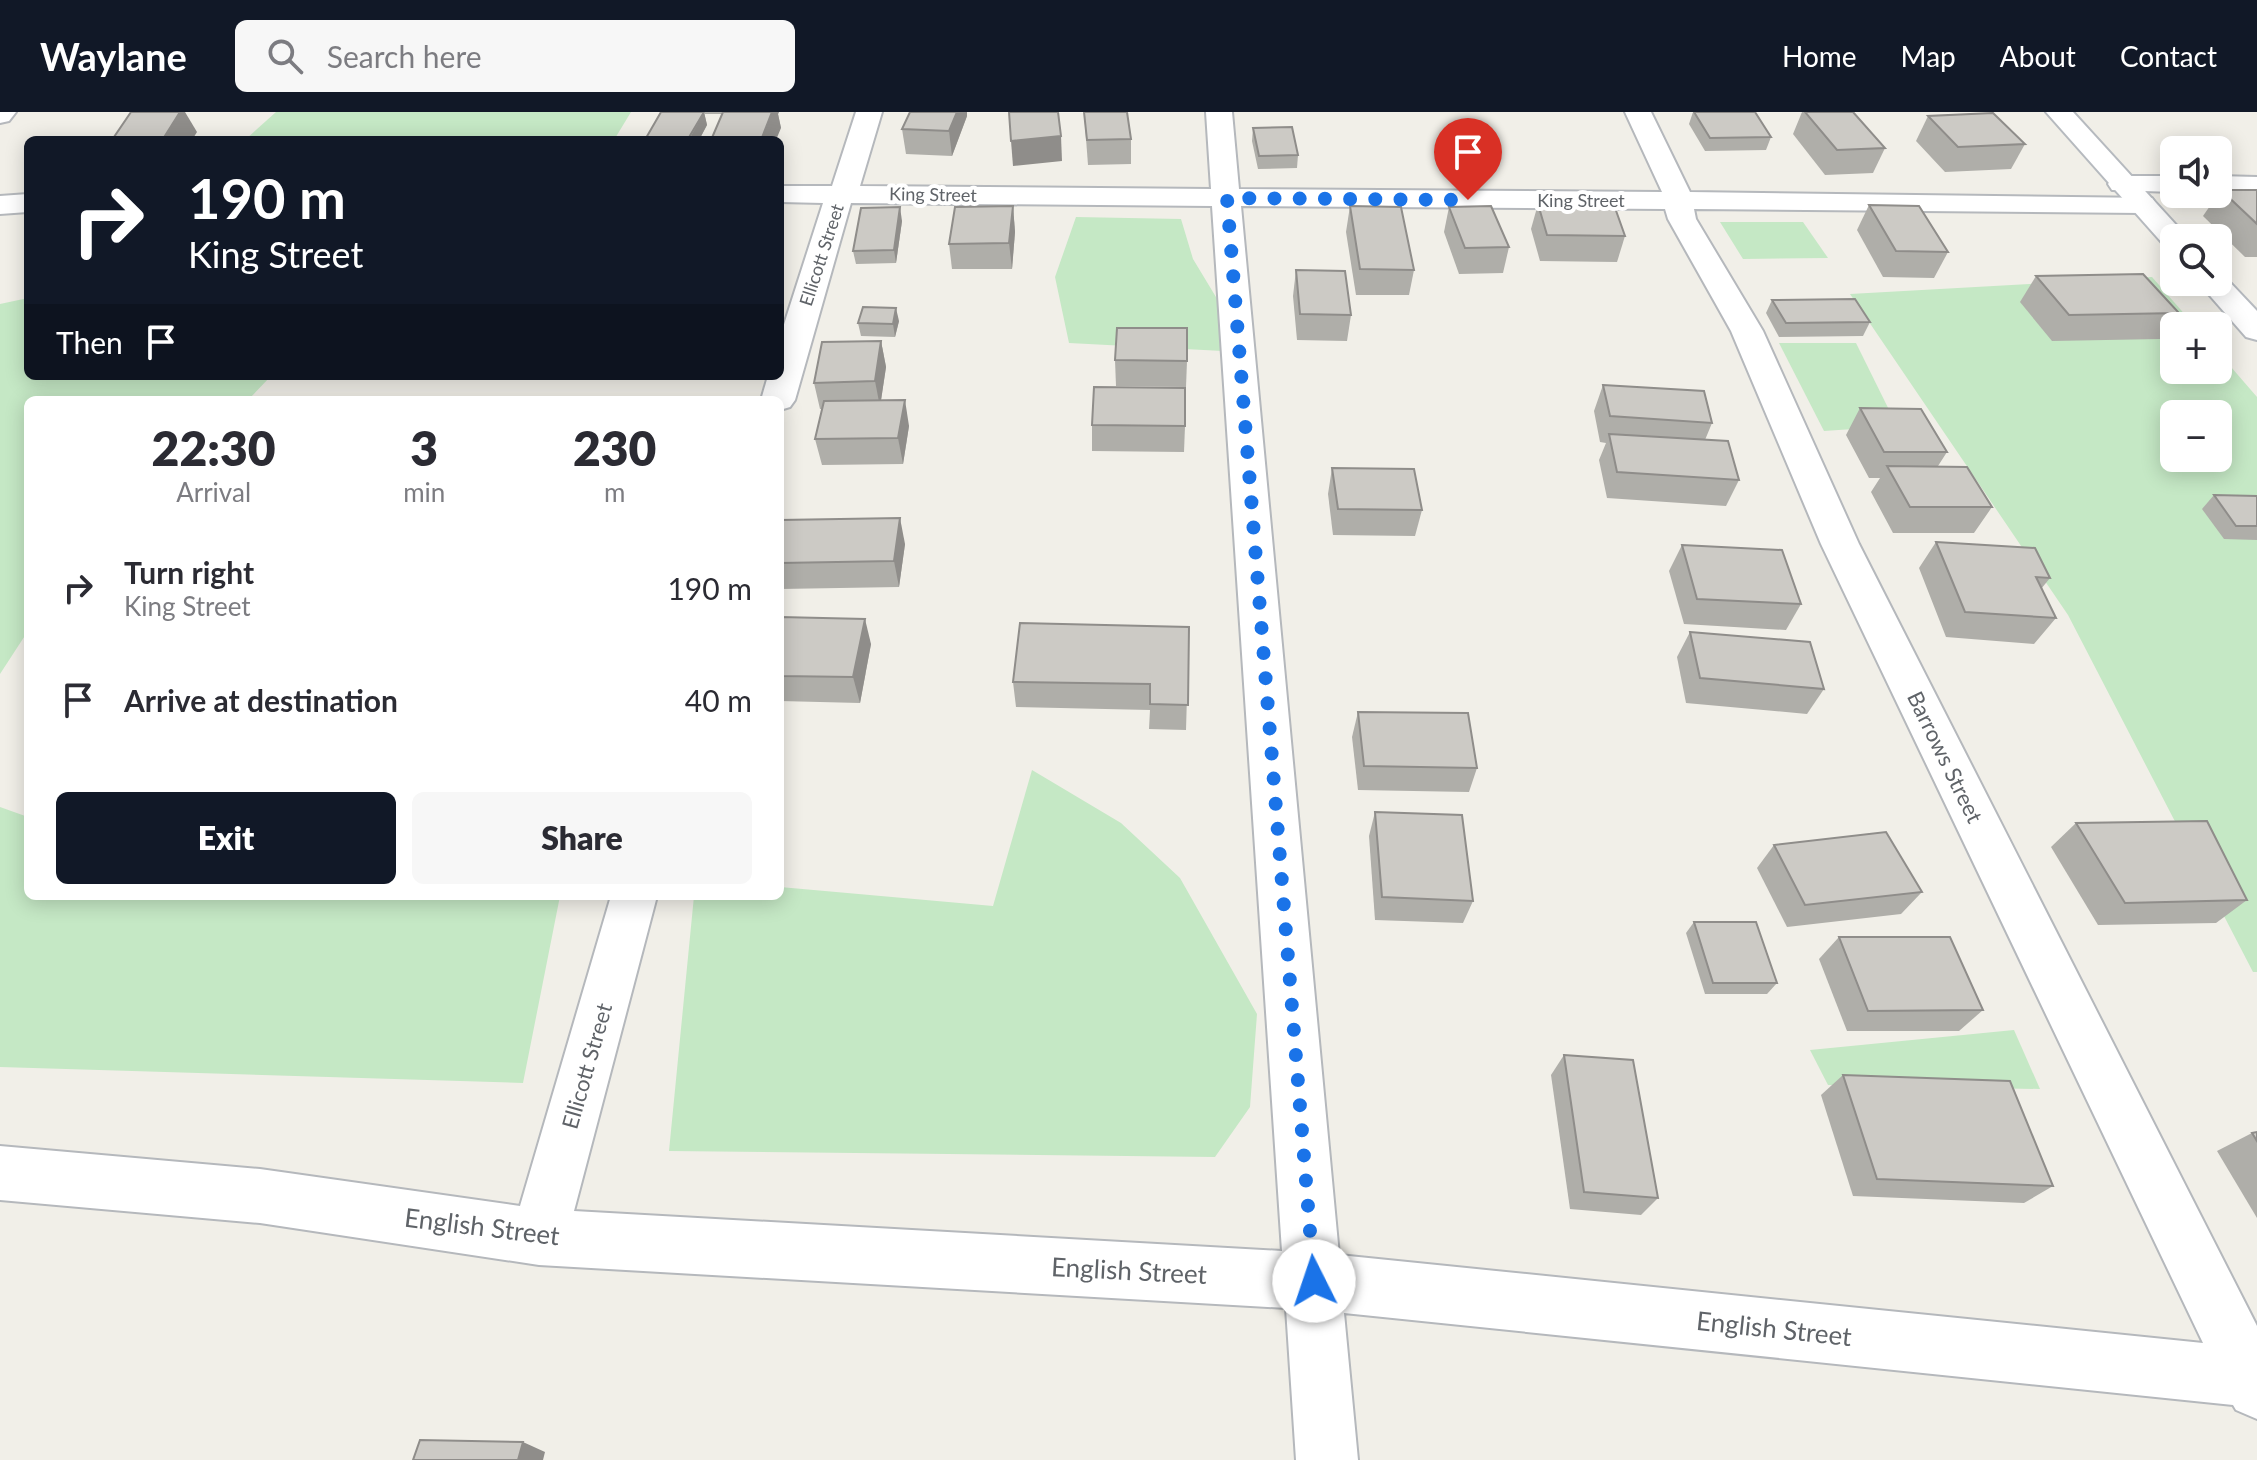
<!DOCTYPE html>
<meta charset="utf-8">
<style>
body{margin:0;font-family:Lato,sans-serif;background:#f7f7f7;color:#2b2b33;height:100vh;display:flex;flex-direction:column;font-size:30px;white-space:nowrap}
*{box-sizing:border-box;margin:0}
p{font-size:26px;color:#7c7c81}
.icon{flex:none;width:44px;height:44px;fill:none;stroke:currentColor;stroke-width:2;stroke-linecap:round;stroke-linejoin:round}
.map{position:relative;flex:1;overflow:hidden}
.drawer{position:absolute;left:24px;top:284px;width:760px;height:504px;display:flex;flex-direction:column;background:#fff;border-radius:12px;box-shadow:0 4px 20px #0003}
.drawer>*{flex:none}
.top-card{position:absolute;left:24px;top:24px;width:760px;height:244px;border-radius:12px;box-shadow:0 4px 20px #0003;background:#111827;color:#fff;overflow:hidden}
.controls{position:absolute;left:2160px;top:24px;display:grid;gap:16px}
.controls a{display:grid;place-items:center;width:72px;height:72px;border-radius:12px;background:#fff;box-shadow:0 4px 20px #0003;font-size:40px}
.pin{position:absolute;display:grid;place-items:center;width:68px;height:68px;color:#fff;margin:-82px -34px;border-radius:50% 50% 50% 0;rotate:-45deg;box-shadow:0 0 8px #0007}
.pin .icon{rotate:45deg}
.me{position:absolute;width:88px;margin:-44px;rotate:356deg;stroke-linejoin:round;filter:drop-shadow(0 0 6px #0008)}
.turn{display:flex;align-items:center;gap:28px;height:168px;padding:0 32px;font-size:36px}
.turn .icon{width:104px;height:104px;stroke-width:2.5}
.turn b{display:block;font-size:56px;line-height:68px}
.then{display:flex;align-items:center;height:76px;padding:0 32px;background:#0003;gap:16px;font-size:30px}
.eta{display:flex;justify-content:space-evenly;align-items:center;height:136px;text-align:center}
.eta b{font-size:48px;font-weight:800;line-height:56px}
.button{display:flex;gap:16px;margin-top:auto;padding:16px 32px}
.button a{flex:1;height:92px;border-radius:12px;background:#111827;color:#fff;font-size:32px;font-weight:800;line-height:92px;text-align:center}
.button a+a{background:#f7f7f7;color:#2b2b33}
ul{padding:0;list-style:none}
li{display:flex;align-items:center;gap:24px;height:112px;padding:0 32px}
li div{flex:1}
li b{display:block;font-size:30px}
li em{font-style:normal}
header{display:flex;align-items:center;gap:48px;box-sizing:border-box;height:112px;padding:0 40px;background:#111827;color:#fff}
header strong{font-size:38px}
nav{display:flex;gap:44px;margin-inline-start:auto;font-size:28px}
.search{width:560px;height:72px;background:#f7f7f7;display:flex;align-items:center;gap:20px;box-sizing:border-box;padding:0 28px;border-radius:12px;color:#7c7c81;font-size:30px}
.map>svg:first-child{display:block}
</style>
<header>
<strong>Waylane</strong>
<div class="search"><svg class="icon" aria-label="search" viewBox="0 0 24 24"><circle cx="10" cy="10" r="6"/><path d="M15 15l6 6"/></svg>Search here</div>
<nav><a>Home</a><a>Map</a><a>About</a><a>Contact</a></nav>
</header>
<div class="map">
<svg width="2257" height="1348" viewBox="0 0 2257 1348">
<rect width="100%" height="100%" fill="#f1efe8"/>
<!-- green -->
<g fill="#c5e8c5" fill-rule="evenodd">
<polygon points="276,0 631,0 614,28 245,28"/>
<polygon points="1076,105 1181,107 1193,147 1219,190 1223,239 1069,231 1055,165"/>
<polygon points="1720,110 1803,110 1828,146 1743,147"/>
<path d="M2152 165 2195 214H2174V258H2218V240L2257 285V860H2253L2068 503 1850 182ZM2174 302H2218V346H2174Z"/>
<polygon points="28,186 28,264 271,264 248,288 28,288 28,519 0,562 0,192"/>
<polygon points="1779,231 1856,231 1897,314 1824,319"/>
<polygon points="1032,658 1121,711 1180,766 1257,902 1250,995 1215,1045 669,1039 694,784 780,784 780,775 993,794"/>
<polygon points="0,695 28,705 28,784 560,784 523,971 0,955"/>
<polygon points="2014,918 2040,977 1828,973 1810,938"/>
</g>
<g fill="none" stroke-linecap="round" stroke-linejoin="round">
<defs>
<g id="street">
<polygon points="0,0 16,0 9,9 0,11"/>
<path d="M856 0H882L860 74 1211 77 1206 0H1232L1239 77 1662 80 1625 0H1651L1690 80 2152 86 2156 92 2152 98 2142 101 1694 97 1696 107 1763 219 1859 432 2257 1214V1307L2236 1298 2233 1293 1344 1201 1358 1348H1296L1286 1196 539 1153 260 1111 0 1088V1034L260 1057 520 1094 611 784H657L574 1099 1282 1139 1212 94 851 91 795 288 790 295 780 298V288H761L768 264H780V225L823 91 780 90V74H832ZM1241 94 1665 97 1668 107 1731 219 1821 432 2203 1231 1339 1143Z"/>
<polygon points="2122,64 2174,64 2174,80 2112,78 2108,72 2112,66"/>
<polygon points="2218,64 2257,65 2257,81 2218,80"/>
<polygon points="28,82 28,100 0,102 0,84"/>
</g>
<g id="secondary">
<polygon points="2046,0 2073,0 2188,126 2174,126 2174,136 2164,133"/>
<polygon points="2218,162 2224,164 2257,199 2257,228 2246,225 2198,170 2218,170"/>
</g>
</defs>
<!-- street casing -->
<use href="#street" stroke="#b5b8bc" stroke-width="4"/>
<!-- secondary casing -->
<use href="#secondary" stroke="#b6babf" stroke-width="4"/>
<!-- street -->
<use href="#street" fill="#fff" fill-rule="evenodd"/>
<!-- secondary -->
<use href="#secondary" fill="#fff" fill-rule="evenodd"/>
</g>
<!-- wall -->
<g fill="#afaea9">
<polygon points="704,0 707,13 699,28 647,28 646,26"/>
<polygon points="705,0 779,0 778,2 781,16 722,2 705,2"/>
<polygon points="910,0 967,0 967,4 952,44 906,42 902,17"/>
<polygon points="1084,0 1127,0 1131,27 1131,52 1088,53"/>
<polygon points="1693,0 1771,25 1766,38 1705,39 1689,12"/>
<polygon points="1802,0 1853,0 1885,36 1873,61 1825,63 1793,22"/>
<polygon points="1928,4 2025,32 2011,57 1945,60 1916,29"/>
<polygon points="1253,16 1298,43 1297,56 1258,57 1252,29"/>
<polygon points="2221,78 2257,78 2257,145 2245,145 2203,104"/>
<polygon points="1538,92 1625,124 1617,150 1540,149 1531,117"/>
<polygon points="1869,93 1948,140 1934,166 1883,165 1857,118"/>
<polygon points="1013,94 1015,120 1012,157 952,157 949,132"/>
<polygon points="1350,94 1414,158 1409,183 1356,183 1346,120"/>
<polygon points="1449,95 1509,135 1503,161 1459,162 1444,120"/>
<polygon points="902,109 896,151 856,152 853,139"/>
<polygon points="1296,158 1351,203 1347,229 1297,228 1293,184"/>
<polygon points="2036,164 2179,201 2160,227 2052,229 2020,190"/>
<polygon points="1772,188 1870,210 1863,224 1779,225 1766,201"/>
<polygon points="899,209 895,225 861,224 858,211"/>
<polygon points="881,229 886,255 881,288 909,314 903,352 822,353 815,327 822,297 820,297 814,271"/>
<polygon points="1115,248 1187,249 1186,275 1116,274"/>
<polygon points="1603,273 1712,311 1705,328 1739,368 1726,394 1607,386 1599,348 1606,331 1600,330 1594,299"/>
<polygon points="1860,296 1947,340 1938,354 1992,395 1974,421 1893,421 1871,380 1880,366 1869,366 1846,323"/>
<polygon points="1092,313 1185,314 1184,340 1092,339"/>
<polygon points="1332,356 1422,398 1415,424 1333,423 1328,382"/>
<polygon points="2214,383 2257,384 2257,428 2224,427 2202,397"/>
<polygon points="780,408 905,432 899,475 780,477"/>
<polygon points="1936,430 2050,466 2041,477 2056,506 2034,532 1946,525 1919,456"/>
<polygon points="1682,433 1801,492 1786,518 1684,512 1669,459"/>
<polygon points="780,505 871,532 860,591 780,589"/>
<polygon points="1189,515 1186,618 1149,617 1150,598 1016,595 1013,570"/>
<polygon points="1690,520 1824,577 1807,602 1686,591 1677,545"/>
<polygon points="1358,600 1477,656 1469,680 1358,678 1352,625"/>
<polygon points="1375,700 1473,789 1463,811 1375,808 1369,724"/>
<polygon points="2076,711 2247,788 2216,811 2098,813 2051,735"/>
<polygon points="1774,733 1922,780 1901,802 1787,815 1757,756"/>
<polygon points="1694,810 1777,871 1767,882 1705,882 1686,821"/>
<polygon points="1839,825 1983,898 1959,919 1847,919 1819,847"/>
<polygon points="1564,943 1658,1086 1641,1103 1570,1097 1551,963"/>
<polygon points="1843,963 2053,1074 2024,1091 1853,1084 1821,983"/>
<polygon points="2257,1020 2257,1106 2217,1039 2252,1021"/>
</g>
<!-- shaded-wall -->
<g fill="#8f8d8a">
<polygon points="180,0 185,0 197,20 192,28 163,28"/>
<polygon points="704,0 707,13 699,28 689,28"/>
<polygon points="772,0 779,0 778,2 781,16 776,28 761,28"/>
<polygon points="957,0 967,0 967,4 952,44 949,19"/>
<polygon points="1061,24 1062,49 1013,54 1011,29"/>
<polygon points="1013,94 1015,120 1012,157 1009,131"/>
<polygon points="900,95 902,109 896,151 894,138"/>
<polygon points="896,196 899,209 895,225 893,212"/>
<polygon points="881,229 886,255 880,295 875,269"/>
<polygon points="905,288 909,314 903,352 898,326"/>
<polygon points="900,406 905,432 899,475 894,449"/>
<polygon points="865,507 871,532 860,591 853,565"/>
<polygon points="523,1330 545,1340 543,1348 518,1348"/>
</g>
<!-- building -->
<g fill="#cccac5" stroke="#8f8d8a" stroke-width="2">
<polygon points="131,0 180,0 163,27 112,28"/>
<polygon points="661,0 704,0 688,27 646,26"/>
<polygon points="723,0 772,0 761,28 711,28"/>
<polygon points="910,0 957,0 949,19 902,17"/>
<polygon points="1009,0 1058,0 1061,24 1011,29"/>
<polygon points="1084,0 1127,0 1131,27 1087,28"/>
<polygon points="1694,0 1755,0 1771,25 1710,26"/>
<polygon points="1805,0 1853,0 1885,36 1837,38"/>
<polygon points="1993,1 2025,32 1958,35 1928,4"/>
<polygon points="1292,15 1298,43 1259,44 1253,16"/>
<polygon points="2221,78 2257,78 2257,112"/>
<polygon points="1538,92 1614,93 1625,124 1547,123"/>
<polygon points="1869,93 1919,94 1948,140 1896,139"/>
<polygon points="1013,94 1009,131 949,132 955,95"/>
<polygon points="1350,94 1401,95 1414,158 1360,157"/>
<polygon points="1491,94 1509,135 1465,136 1449,95"/>
<polygon points="900,95 894,138 853,139 861,96"/>
<polygon points="1296,158 1345,159 1351,203 1300,202"/>
<polygon points="2143,162 2179,201 2069,203 2036,164"/>
<polygon points="1855,187 1870,210 1786,211 1772,188"/>
<polygon points="863,195 896,196 893,212 858,211"/>
<polygon points="1117,216 1187,216 1187,249 1115,248"/>
<polygon points="881,229 875,269 814,271 822,230"/>
<polygon points="1603,273 1704,279 1712,311 1610,304"/>
<polygon points="1094,275 1185,276 1185,314 1092,313"/>
<polygon points="460,285 496,288 458,288"/>
<polygon points="905,288 898,326 815,327 824,289"/>
<polygon points="1860,296 1921,297 1947,340 1884,340"/>
<polygon points="1609,322 1728,329 1739,368 1617,360"/>
<polygon points="1887,354 1967,355 1992,395 1910,395"/>
<polygon points="1332,356 1414,357 1422,398 1338,397"/>
<polygon points="2214,383 2257,384 2257,414 2236,414"/>
<polygon points="900,406 894,449 780,451 780,408"/>
<polygon points="1936,430 2035,436 2050,466 2036,465 2056,506 1965,500"/>
<polygon points="1682,433 1782,438 1801,492 1697,487"/>
<polygon points="780,505 865,507 853,565 780,564"/>
<polygon points="1020,511 1189,515 1188,593 1150,592 1150,572 1013,570"/>
<polygon points="1690,520 1810,530 1824,577 1700,566"/>
<polygon points="1358,600 1468,601 1477,656 1364,654"/>
<polygon points="1375,700 1462,703 1473,789 1382,785"/>
<polygon points="2207,709 2247,788 2125,791 2076,711"/>
<polygon points="1886,720 1922,780 1805,793 1774,733"/>
<polygon points="1694,810 1756,810 1777,871 1713,871"/>
<polygon points="1839,825 1950,825 1983,898 1868,899"/>
<polygon points="1564,943 1633,948 1658,1086 1584,1080"/>
<polygon points="1843,963 2010,969 2053,1074 1877,1067"/>
<polygon points="2257,1020 2257,1029 2252,1021"/>
<polygon points="420,1328 523,1330 518,1348 413,1348"/>
</g>
<g fill="none" stroke-linecap="round" stroke-linejoin="round">
<!-- route -->
<polyline stroke="#1a73e8" stroke-width="14" stroke-dasharray="0 25.2" points="1314,1169 1227,86 1468,88"/>
</g>
<g text-anchor="middle" stroke-width="8" stroke-linejoin="round" paint-order="stroke">
<!-- far-street labels -->
<g font-size="18" fill="#5f6368" stroke="#fff">
<text transform="translate(933 83) rotate(1)" y="6">King Street</text>
<text x="1581" y="95">King Street</text>
<text transform="translate(822 143) rotate(-72)" y="6">Ellicott Street</text>
</g>
<!-- street labels -->
<g font-size="22" fill="#5f6368" stroke="#fff">
<text transform="translate(1945 645) rotate(64)" y="8">Barrows Street</text>
<text transform="translate(587 954) rotate(-74)" y="8">Ellicott Street</text>
</g>
<!-- near-street labels -->
<g font-size="26" fill="#5f6368" stroke="#fff">
<text transform="translate(482 1115) rotate(7)" y="9">English Street</text>
<text transform="translate(1129 1159) rotate(3)" y="9">English Street</text>
<text transform="translate(1774 1217) rotate(6)" y="9">English Street</text>
</g>
</g>
</svg>
<div class="controls">
<a><svg class="icon" aria-label="sound" viewBox="0 0 24 24"><path d="M4 9h4l5-4v14l-5-4H4zM17 9q2 3 0 6"/></svg></a>
<a><svg class="icon" aria-label="search" viewBox="0 0 24 24"><circle cx="10" cy="10" r="6"/><path d="M15 15l6 6"/></svg></a>
<a>+</a>
<a>−</a>
</div>
<div class="pin" style="left:1468px;top:88px;background:#d93025"><svg class="icon" aria-label="arrive" viewBox="0 0 24 24"><path d="M6 21V4h12l-3 4 3 4H6"/></svg></div>
<svg class="me" style="left:1314px;top:1169px" viewBox="-20 -20 40 40"><circle r="19" fill="#fff"/><path d="M0-13L10 11 0 6-10 11z" fill="#1a73e8"/></svg>
<div class="top-card">
<div class="turn"><svg class="icon" aria-label="right" viewBox="0 0 24 24"><path d="M7 20v-9h11M14 6l5 5-5 5"/></svg><div><b>190 m</b>King Street</div></div>
<div class="then">Then<svg class="icon" aria-label="arrive" viewBox="0 0 24 24"><path d="M6 21V4h12l-3 4 3 4H6"/></svg></div>
</div>
<section class="drawer">
<div class="eta">
<div><b>22:30</b><p>Arrival</p></div>
<div><b>3</b><p>min</p></div>
<div><b>230</b><p>m</p></div>
</div>
<ul>
<li><svg class="icon" aria-label="right" viewBox="0 0 24 24"><path d="M7 20v-9h11M14 6l5 5-5 5"/></svg><div><b>Turn right</b><p>King Street</p></div><em>190 m</em></li>
<li><svg class="icon" aria-label="arrive" viewBox="0 0 24 24"><path d="M6 21V4h12l-3 4 3 4H6"/></svg><div><b>Arrive at destination</b></div><em>40 m</em></li>
</ul>
<div class="button"><a>Exit</a><a>Share</a></div>
</section>
</div>
